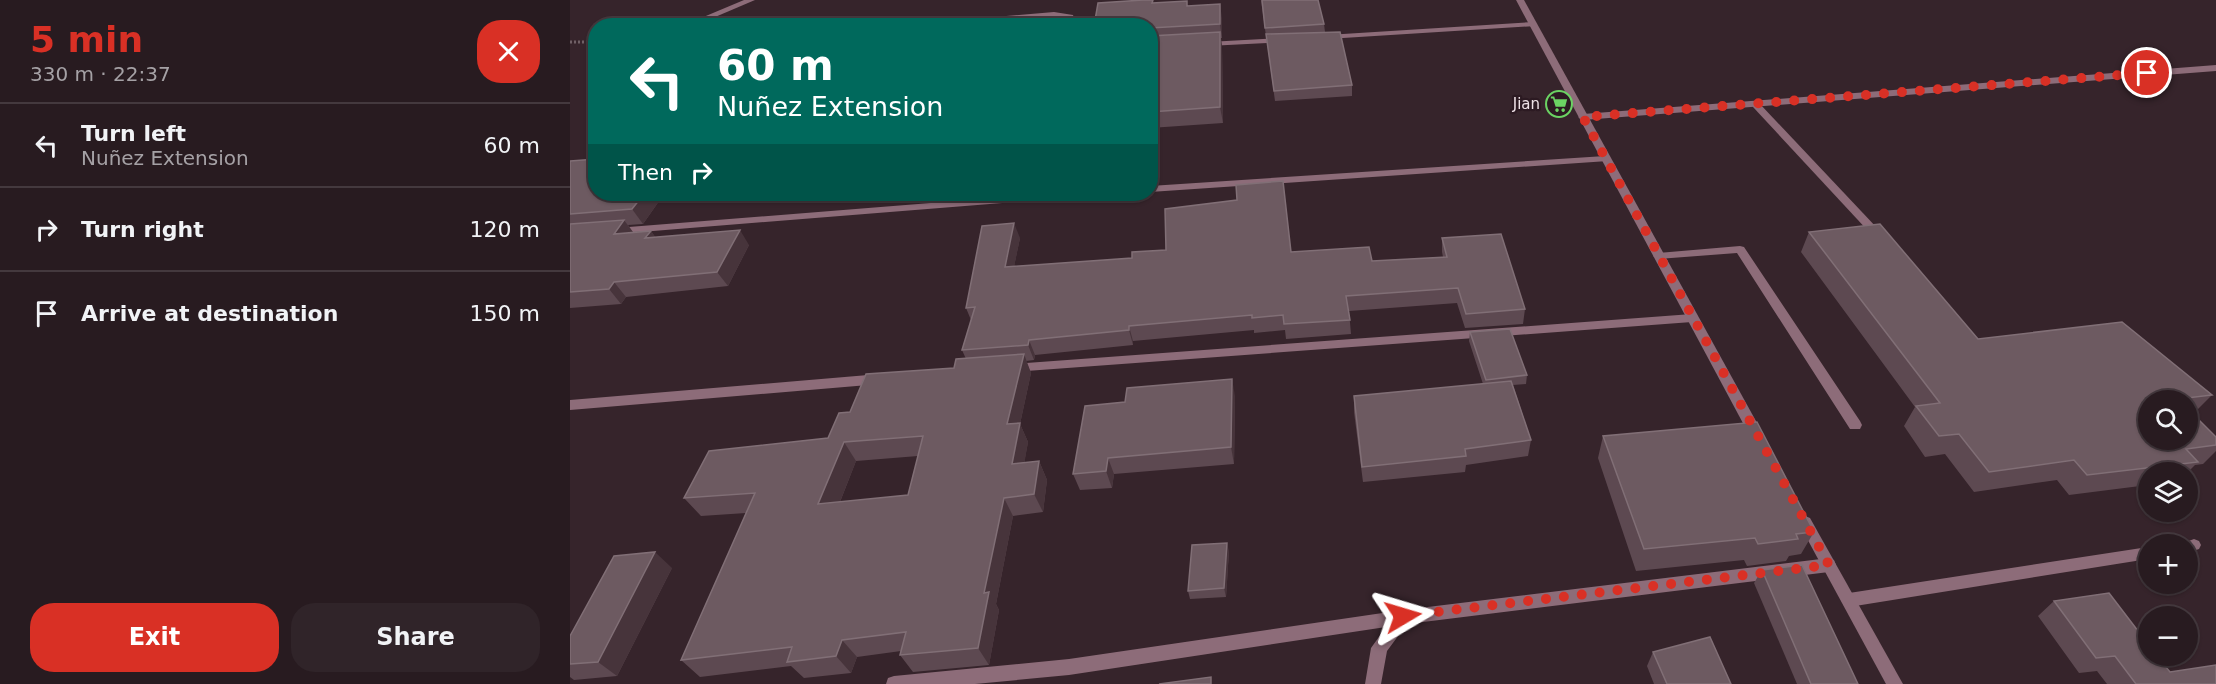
<!DOCTYPE html>
<meta charset="utf-8">
<style>
body{margin:0;font-family:"DejaVu Sans",sans-serif;background:#302429;color:#f1f3f6;height:100vh;display:flex;flex-direction:column;font-size:22px;white-space:nowrap}
*{box-sizing:border-box;margin:0}
p{font-size:20px;color:#a5a1a5}
.icon{flex:none;width:33px;height:33px;fill:none;stroke:currentColor;stroke-width:2;stroke-linecap:round;stroke-linejoin:round}
.map{position:relative;flex:1;overflow:hidden}
.drawer{display:flex;flex-direction:column;background:#281b20;width:570px}
.drawer>*{flex:none}
.hud{position:absolute;left:18px;top:18px;width:570px;height:183px;border-radius:24px;box-shadow:0 2px 4px #0004,0 0 0 2px #44393e;background:#00695c;color:#fff;overflow:hidden}
.controls{position:absolute;left:1568px;top:390px;display:grid;gap:12px}
.controls a{display:grid;place-items:center;width:60px;height:60px;border-radius:50%;background:#281b20;box-shadow:0 2px 4px #0004,0 0 0 2px #44393e;font-size:30px}
.pin{position:absolute;display:grid;place-items:center;width:51px;height:51px;color:#fff;margin:-26px;border:3px solid #fff;border-radius:50%;box-shadow:0 2px 6px #0007}
.me{position:absolute;width:66px;margin:-33px;rotate:83deg;stroke-linejoin:round;filter:drop-shadow(0 0 4px #0008)}
.turn{display:flex;align-items:center;gap:21px;height:126px;padding:0 30px;font-size:27px}
.turn .icon{width:78px;height:78px;stroke-width:2.5}
.turn b{display:block;font-size:42px;line-height:51px}
.then{display:flex;align-items:center;height:57px;padding:0 30px;background:#0003;gap:12px;font-size:22px}
.round{display:grid;place-items:center;flex:none;width:63px;height:63px;border-radius:24px;background:#302429}
.head{display:flex;align-items:center;justify-content:space-between;height:102px;padding:0 30px}
h1{font-size:36px;font-weight:800;line-height:45px;color:#d93025}
.action{display:flex;gap:12px;margin-top:auto;padding:12px 30px}
.action a{flex:1;height:69px;border-radius:24px;background:#d93025;color:#fff;font-size:24px;font-weight:800;line-height:69px;text-align:center}
.action a+a{background:#302429;color:#f1f3f6}
ul{padding:0;list-style:none}
li{display:flex;align-items:center;gap:18px;height:84px;padding:0 30px;border-top:2px solid #44393e}
li div{flex:1}
li b{display:block;font-size:22px}
li em{font-style:normal}
main{display:flex;flex:1;min-height:0}
.map>svg:first-child{display:block}
</style>
<main>
<section class="drawer">
<div class="head"><div><h1>5 min</h1><p>330 m · 22:37</p></div><a class="round" style="background:#d93025;color:#fff"><svg class="icon" aria-label="close" viewBox="0 0 24 24"><path d="M6 6l12 12M18 6L6 18"/></svg></a></div>
<ul>
<li><svg class="icon" aria-label="left" viewBox="0 0 24 24"><path d="M17 20v-9H6M10 6l-5 5 5 5"/></svg><div><b>Turn left</b><p>Nuñez Extension</p></div><em>60 m</em></li>
<li><svg class="icon" aria-label="right" viewBox="0 0 24 24"><path d="M7 20v-9h11M14 6l5 5-5 5"/></svg><div><b>Turn right</b></div><em>120 m</em></li>
<li><svg class="icon" aria-label="arrive" viewBox="0 0 24 24"><path d="M6 21V4h12l-3 4 3 4H6"/></svg><div><b>Arrive at destination</b></div><em>150 m</em></li>
</ul>
<div class="action"><a>Exit</a><a>Share</a></div>
</section>
<div class="map">
<svg width="1646" height="684" viewBox="0 0 1646 684">
<rect width="100%" height="100%" fill="#36242b"/>
<g fill="none" stroke-linecap="round" stroke-linejoin="round">
<!-- path -->
<polyline stroke="#706066" stroke-width="3" stroke-dasharray="2 2" stroke-linecap="butt" points="0,42 26,42"/>
<!-- service -->
<g fill="#8d6c79" fill-rule="evenodd">
<polygon points="1186,102 1189,103 1308,229 1309,231 1308,233 1300,233 1183,107 1182,105"/>
<polygon points="1170,246 1174,247 1290,421 1292,425 1290,429 1280,429 1167,253 1088,259 1083,256 1088,253"/>
<polygon points="1624,539 1629,541 1631,545 1629,549 1617,553 1617,544 1611,544"/>
<polygon points="1578,547 1578,559 1279,607 1274,605 1271,600 1274,595 1279,593"/>
</g>
<!-- minor -->
<g fill="#8d6c79" fill-rule="evenodd">
<polygon points="174,0 185,0 124,26 112,26"/>
<polygon points="484,12 503,15 507,26 499,26 497,19 484,16 376,26 338,26 342,24"/>
<polygon points="963,22 966,22 966,26 757,39 753,37 757,35"/>
<polygon points="713,38 717,40 716,42 638,46 634,44 638,42"/>
<polygon points="1646,65 1646,71 1013,120 1008,117 1013,114"/>
<polygon points="1035,156 1040,159 1038,161 580,192 580,186"/>
<polygon points="474,194 511,194 506,197 46,234 41,231 46,228"/>
<polygon points="1122,314 1128,318 1122,322 444,372 440,371 438,368 440,365 444,364"/>
<polygon points="310,374 314,376 316,379 314,382 310,384 0,410 0,400"/>
<polygon points="1259,558 1264,560 1266,565 1264,570 1259,572 837,624 817,651 811,684 795,684 801,648 816,627 499,675 405,684 316,684 318,678 324,676 499,659 833,610"/>
</g>
<!-- tertiary -->
<g fill="#8d6c79" fill-rule="evenodd">
<polygon points="946,0 954,0 1192,432 1194,436 1192,440 1187,441 1182,440"/>
<polygon points="1235,516 1240,518 1333,684 1316,684 1228,522 1230,518"/>
</g>
</g>
<!-- wall -->
<g fill="#5d4951" fill-rule="evenodd">
<polygon points="583,0 583,3 618,6 652,18 652,38 651,38 652,47 653,123 580,128 580,26"/>
<polygon points="691,0 754,24 755,32 782,85 782,96 705,101"/>
<polygon points="0,161 26,194 94,194 73,224 58,225 63,232 81,231 85,237 179,245 158,286 56,297 51,304 0,308"/>
<path d="M1239 232 1408 339 1642 395 1623 414 1646 437V451L1633 464 1625 465 1617 473 1578 472V485L1499 495 1487 480 1404 492 1375 454 1355 457 1334 426 1345 407 1231 252ZM1578 400H1617V440Z"/>
<path d="M450 238 444 266 721 252 802 261 873 257 872 252V238L955 309 953 324 895 328 887 303 779 311 781 334 716 339 715 330 684 333V330L563 341V345L465 355 464 360 456 361 461 373 450 424 458 442 454 463 469 461 477 480 473 512 443 516 426 604 429 610 419 665 343 672 330 655 331 651 287 657 281 673 234 678 221 666 130 677 111 660 176 513 131 516 114 498 258 438 280 412 384 368 396 359 392 350 401 320 396 308ZM348 456 338 495 270 502 286 461Z"/>
<polygon points="900,332 957,375 956,384 943,385 961,440 958,456 896,465 895,472 793,482 784,412 784,396 913,384 899,341"/>
<polygon points="665,396 664,464 544,474 542,488 510,490 503,474"/>
<polygon points="1033,436 1244,532 1231,554 1219,556 1216,561 1177,566 1174,560 1066,571 1028,458"/>
<polygon points="659,551 656,597 620,599 618,591"/>
<polygon points="102,568 47,676 4,680 0,677 0,636"/>
<polygon points="1192,570 1288,684 1227,684 1184,583"/>
<polygon points="1484,601 1600,672 1646,684 1537,684 1527,671 1509,673 1468,616"/>
<polygon points="1083,652 1161,684 1084,684 1077,666"/>
</g>
<!-- shaded-wall -->
<g fill="#47343b">
<polygon points="650,4 652,18 652,38 650,24"/>
<polygon points="650,32 652,47 653,123 650,107"/>
<polygon points="74,194 94,194 73,224 62,209"/>
<polygon points="54,220 65,235 44,234"/>
<polygon points="444,223 450,238 441,282 435,267"/>
<polygon points="170,230 179,245 158,286 147,272"/>
<polygon points="81,231 91,245 75,238"/>
<polygon points="44,282 56,297 51,304 39,289"/>
<polygon points="559,326 563,341 563,345 559,330"/>
<polygon points="459,340 465,355 464,360 458,345"/>
<polygon points="454,354 461,373 450,424 458,442 451,483 442,464 437,424"/>
<polygon points="662,379 665,396 664,464 661,447"/>
<polygon points="274,442 286,461 262,522 248,504"/>
<polygon points="538,458 544,474 542,488 536,471"/>
<polygon points="469,461 477,480 473,512 464,494"/>
<polygon points="434,498 443,516 426,604 429,610 419,665 408,648 414,593"/>
<polygon points="657,543 659,551 656,597 654,588"/>
<polygon points="85,552 102,568 47,676 28,662"/>
<polygon points="272,640 287,657 281,673 266,656"/>
</g>
<!-- building -->
<g fill="#6d5a61" stroke="#816f76" stroke-width="1.5" fill-rule="evenodd">
<polygon points="573,0 583,0 582,3 617,1 617,6 650,4 650,24 580,28 580,26 524,26 528,3"/>
<polygon points="692,0 748,0 754,24 695,28"/>
<polygon points="650,32 650,107 580,112 580,36"/>
<polygon points="770,32 782,85 704,91 696,34"/>
<polygon points="26,159 26,194 74,194 62,209 0,214 0,161"/>
<polygon points="713,181 721,252 799,247 802,261 877,257 872,238 931,234 955,309 896,314 888,288 776,296 780,320 714,324 713,315 682,318 682,315 559,326 559,330 459,340 458,345 392,350 405,307 396,308 412,226 444,223 435,267 562,258 562,252 596,250 595,209 667,200 666,185"/>
<polygon points="54,220 44,234 81,231 75,238 170,230 147,272 44,282 39,289 0,292 0,224"/>
<polygon points="1310,224 1408,339 1552,322 1642,395 1608,399 1609,400 1578,400 1578,440 1617,440 1617,408 1646,437 1646,445 1616,449 1628,462 1517,475 1504,460 1419,472 1389,434 1369,436 1346,406 1370,403 1239,232"/>
<polygon points="940,329 957,375 916,380 900,332"/>
<path d="M454 354 437 424 450 423 442 464 469 461 464 494 434 498 414 593 419 592 408 648 330 655 336 632 272 640 266 656 217 662 222 647 111 660 185 493 114 498 139 451 258 438 269 413 280 412 296 374 384 368 386 359ZM353 436 338 495 248 504 274 442Z"/>
<polygon points="662,379 661,447 538,458 536,471 503,474 515,406 555,402 557,388"/>
<polygon points="941,381 961,440 895,449 896,456 792,467 784,396"/>
<polygon points="1187,422 1244,532 1226,534 1228,539 1188,544 1185,538 1074,549 1033,436"/>
<polygon points="657,543 654,588 618,591 622,545"/>
<polygon points="85,552 28,662 0,664 0,636 44,556"/>
<polygon points="1232,565 1288,684 1241,684 1192,570"/>
<polygon points="1539,593 1578,644 1578,656 1587,656 1600,672 1646,665 1646,684 1566,684 1545,656 1526,658 1484,601"/>
<polygon points="1140,637 1161,684 1097,684 1083,652"/>
<polygon points="641,677 641,684 589,684"/>
</g>
<g fill="none" stroke-linecap="round" stroke-linejoin="round">
<!-- route -->
<polyline stroke="#d93025" stroke-width="10" stroke-dasharray="0 18" points="833,616 1259,565 1013,117 1577,73"/>
</g>
<!-- icons -->
<defs>
<symbol id="supermarket-ring" viewBox="-11 -11 22 22"><circle r="9.5" fill="#2c1a22" stroke="#6bd363" stroke-width="1.5"/><path d="M-6-5.5h2.5l.6 2H6L4.5 2H-2.5L-4.4-4H-6ZM-1.5 3.2a1.3 1.3 0 1 0 .1 0ZM3 3.2a1.3 1.3 0 1 0 .1 0Z" fill="#6bd363"/></symbol>
</defs>
<g fill-rule="evenodd">
<use href="#supermarket-ring" x="974" y="89" width="30" height="30"/>
</g>
<g text-anchor="middle" stroke-width="4.5" stroke-linejoin="round" paint-order="stroke">
<!-- far-poi labels -->
<g font-size="15" fill="#eee1e6" stroke="#2c1a22" text-anchor="end">
<text x="970" y="109">Jian</text>
</g>
</g>
</svg>
<div class="controls">
<a><svg class="icon" aria-label="search" viewBox="0 0 24 24"><circle cx="10" cy="10" r="6"/><path d="M15 15l6 6"/></svg></a>
<a><svg class="icon" aria-label="layers" viewBox="0 0 24 24"><path d="M12 4l9 5-9 5-9-5zM3 14l9 5 9-5"/></svg></a>
<a>+</a>
<a>−</a>
</div>
<div class="pin" style="left:1577px;top:73px;background:#d93025"><svg class="icon" aria-label="arrive" viewBox="0 0 24 24"><path d="M6 21V4h12l-3 4 3 4H6"/></svg></div>
<svg class="me" style="left:833px;top:616px" viewBox="-20 -20 40 40"><path d="M0-17L14 15 0 8-14 15z" fill="#d93025" stroke="#fff" stroke-width="4"/></svg>
<div class="hud">
<div class="turn"><svg class="icon" aria-label="left" viewBox="0 0 24 24"><path d="M17 20v-9H6M10 6l-5 5 5 5"/></svg><div><b>60 m</b>Nuñez Extension</div></div>
<div class="then">Then<svg class="icon" aria-label="right" viewBox="0 0 24 24"><path d="M7 20v-9h11M14 6l5 5-5 5"/></svg></div>
</div>
</div>
</main>
